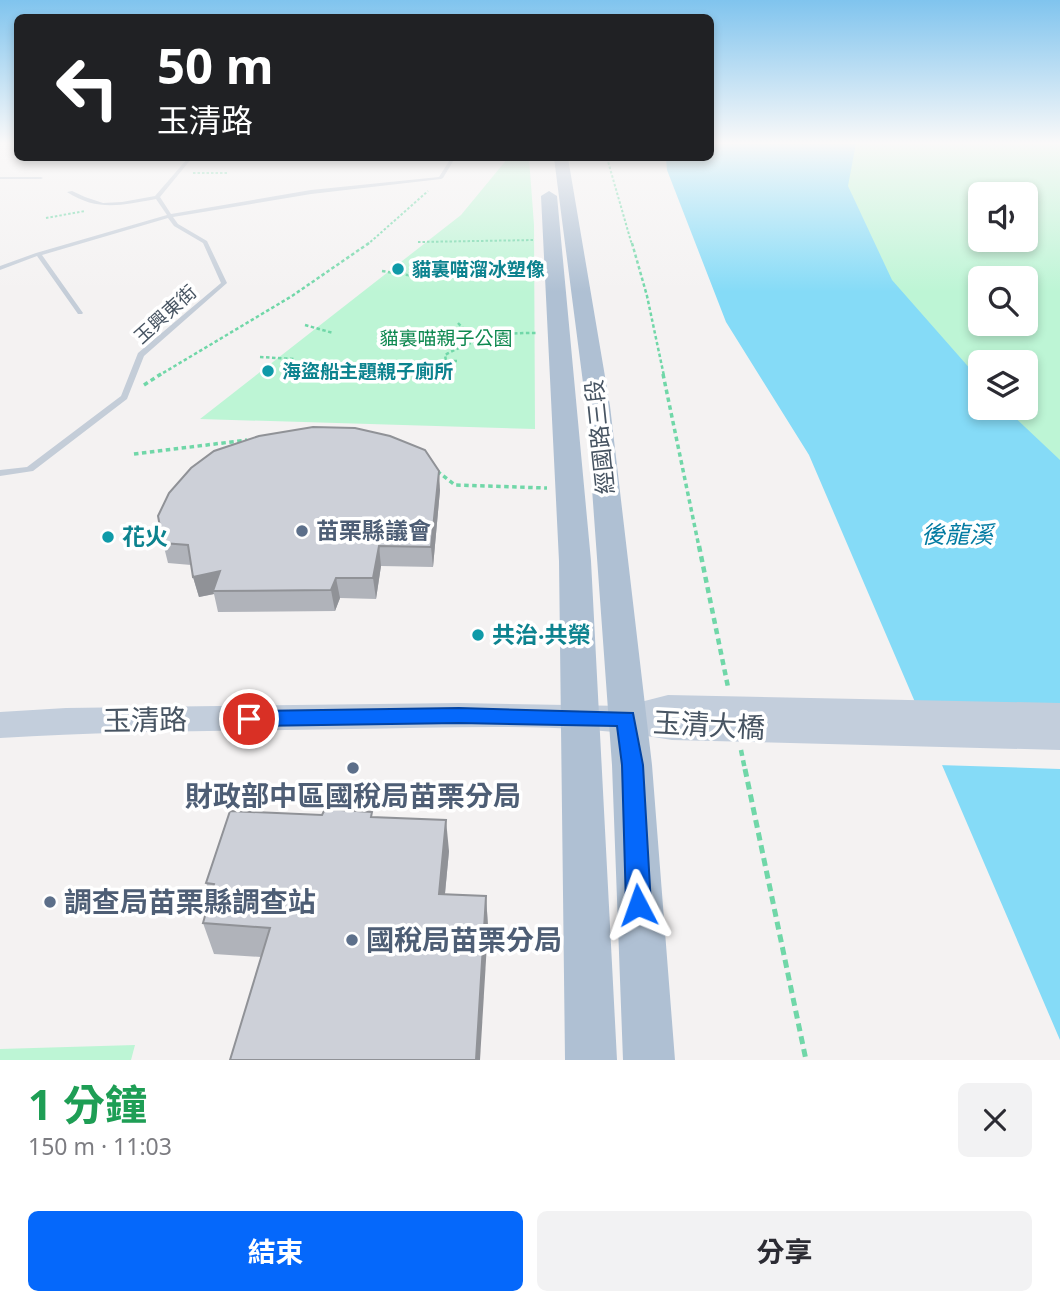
<!DOCTYPE html>
<html lang="zh-TW">
<meta charset="utf-8">
<style>
body{margin:0;font-family:"Noto Sans","Noto Sans TC",sans-serif;background:#f2f2f3;color:#2b2b33;height:100vh;display:flex;flex-direction:column;font-size:26px;white-space:nowrap}
*{box-sizing:border-box;margin:0}
p{font-size:23px;color:#7c7c81}
.icon{flex:none;width:38px;height:38px;fill:none;stroke:currentColor;stroke-width:2;stroke-linecap:round;stroke-linejoin:round}
.map{position:relative;height:1060px;overflow:hidden}
.sheet{display:flex;flex-direction:column;background:#fff;flex:1}
.sheet>*{flex:none}
.banner{position:absolute;left:14px;top:14px;width:700px;height:147px;border-radius:10px;box-shadow:0 4px 10px #0003;background:#202124;color:#fff;overflow:hidden}
.controls{position:absolute;left:968px;top:182px;display:grid;gap:14px}
.controls a{display:grid;place-items:center;width:70px;height:70px;border-radius:10px;background:#fff;box-shadow:0 4px 10px #0003;font-size:35px}
.pin{position:absolute;display:grid;place-items:center;width:60px;height:60px;color:#fff;margin:-30px;border:4px solid #fff;border-radius:50%;box-shadow:0 2px 7px #0007}
.me{position:absolute;width:77px;margin:-38px;rotate:356deg;stroke-linejoin:round;filter:drop-shadow(0 0 5px #0008)}
.turn{display:flex;align-items:center;gap:24px;height:147px;padding:0 28px;font-size:32px}
.turn .icon{width:91px;height:91px;stroke-width:2.5}
.turn b{display:block;font-size:49px;line-height:60px}
.round{display:grid;place-items:center;flex:none;width:74px;height:74px;border-radius:10px;background:#f2f2f3}
.summary{display:flex;align-items:center;justify-content:space-between;height:119px;padding:0 28px}
h1{font-size:42px;font-weight:700;line-height:52px;color:#1e9e55}
.button{display:flex;gap:14px;margin-top:auto;padding:14px 28px}
.button a{flex:1;height:80px;border-radius:10px;background:#0568fb;color:#fff;font-size:28px;font-weight:700;line-height:80px;text-align:center}
.button a+a{background:#f2f2f3;color:#2b2b33}
.map>svg:first-child{display:block}
</style>
<div class="map">
<svg width="1060" height="1060" viewBox="0 0 1060 1060">
<rect width="100%" height="100%" fill="#f4f2f2"/>
<!-- green -->
<g fill="#bdf5d5" fill-rule="evenodd">
<path d="M735 143H1060V511ZM980 194H1026V240H980ZM980 278H1026V324H980ZM980 362H1026V408H980Z"/>
<polygon points="508,158 529,158 534,225 535,429 200,419 461,215"/>
<polygon points="135,1045 131,1060 0,1060 0,1049"/>
</g>
<!-- water -->
<polygon fill="#85dbf7" points="711,143 856,143 848,186 892,280 980,380 980,408 1005,408 1060,460 1060,1040 809,455 726,322 667,170 666,158 710,158"/>
<!-- pier -->
<polygon fill="#f4f2f2" points="913,705 1060,709 1060,769 938,765"/>
<g fill="none" stroke-linecap="round" stroke-linejoin="round">
<!-- path-far4 -->
<g stroke="#70d7a8" stroke-width="2" stroke-dasharray="2.5 2" stroke-linecap="butt">
<polyline points="607,158 632,245"/>
<polyline points="193,173 229,173"/>
<polyline points="46,218 85,211"/>
<polyline points="418,242 535,240"/>
<polyline points="367,245 428,191"/>
</g>
<!-- path-far3 -->
<g stroke="#70d7a8" stroke-width="2.5" stroke-dasharray="3.5 2.5" stroke-linecap="butt">
<polyline points="632,243 647,296 664,376"/>
<polyline points="382,271 414,276"/>
<polyline points="458,323 473,339"/>
<polyline points="305,325 333,333"/>
<polyline points="260,357 294,359"/>
<path d="M457 361H446L445 355C475 338 504 332 538 333"/>
<polyline points="158,376 292,296 369,243"/>
</g>
<!-- path-far2 -->
<g stroke="#70d7a8" stroke-width="3.5" stroke-dasharray="4.5 3.5" stroke-linecap="butt">
<polyline points="663,374 699,547"/>
<polyline points="144,385 161,374"/>
<polyline points="134,454 247,440"/>
<polyline points="437,471 455,485 547,488"/>
</g>
<!-- path-far1 -->
<g stroke="#70d7a8" stroke-width="4.5" stroke-dasharray="6 4.5" stroke-linecap="butt">
<polyline points="699,546 728,687"/>
<polyline points="741,750 745,770"/>
</g>
<!-- path -->
<polyline stroke="#70d7a8" stroke-width="5" stroke-dasharray="8 5" stroke-linecap="butt" points="745,769 806,1060"/>
<!-- lane -->
<g fill="#c4cdd8" fill-rule="evenodd">
<path d="M188 158H192L160 197 171 214 311 190 439 177 451 158H455L443 178 441 179 311 194 173 217 178 224 207 241 227 283 144 356 127 399 33 471 0 476V470L27 467 121 396 138 353 221 283 203 243 174 226 168 218 42 255 83 313 82 314H78L37 256 0 270V266L36 253 167 215 156 199C122 205 98 212 67 192L72 191 85 197 103 203 122 202 155 196Z"/>
<polygon points="0,177 41,177 43,178 41,179 0,179"/>
</g>
<!-- secondary -->
<path fill="#c3cedc" fill-rule="evenodd" d="M668 695 1060 703V750L672 740C568 721 455 728 350 729 233 731 116 731 0 738V712L66 708 459 703 625 706Z"/>
<!-- primary -->
<g fill="#afc0d3" fill-rule="evenodd">
<polygon points="554,158 568,158 610,406 652,765 675,1060 623,1060 612,765 586,406"/>
<polygon points="549,191 557,196 591,561 617,1060 565,1060 559,561 541,196"/>
</g>
</g>
<!-- wall -->
<g fill="#b0b3ba">
<polygon points="440,490 433,567 381,566 376,599 340,598 335,611 218,612 214,594 199,597 193,577 191,565 168,563 163,543"/>
<polygon points="373,817 449,851 445,894 486,896 488,927 261,957 214,954 203,923 211,895 206,883"/>
</g>
<!-- shaded-wall -->
<g fill="#909297">
<polygon points="439,471 440,490 433,567 431,547"/>
<polygon points="379,546 381,566 376,599 373,578"/>
<polygon points="220,571 213,591 214,594 199,597 193,577"/>
<polygon points="336,578 340,598 335,611 331,590"/>
<polygon points="446,820 449,851 442,924 439,894"/>
<polygon points="486,896 488,927 480,1060 476,1060"/>
</g>
<!-- building -->
<g fill="#cdd0d8" stroke="#909297" stroke-width="2">
<polygon points="313,427 355,428 390,436 425,450 439,471 431,547 379,546 373,578 336,578 331,590 213,591 220,571 193,577 188,545 163,543 158,516 169,493 191,468 214,451 259,436"/>
<polygon points="325,809 372,812 371,817 446,820 439,894 486,896 476,1060 230,1060 270,928 203,923 214,884 206,883 230,811 322,815"/>
</g>
<!-- sky -->
<linearGradient id="sky" x2="0" y2="1"><stop stop-color="#80c4ee"/><stop offset="0.49" stop-color="#faf9f9"/><stop offset="1" stop-color="#faf9f9" stop-opacity="0"/></linearGradient>
<rect width="1060" height="292" fill="url(#sky)"/>
<!-- route -->
<polygon fill="#0568fb" stroke="#0344a3" stroke-width="2" points="459,708 633,713 643,765 651,905 647,912 638,916 630,912 626,905 622,765 617,726 459,723 249,726 242,724 239,719 242,713 249,711"/>
<!-- markers -->
<g fill="#0f9aa8" stroke="#fff" stroke-width="2.5">
<circle cx="398" cy="269" r="7"/>
<circle cx="268" cy="371" r="7"/>
<circle cx="108" cy="537" r="7"/>
<circle cx="478" cy="635" r="7"/>
</g>
<g fill="#5c6f8a" stroke="#fff" stroke-width="2.5">
<circle cx="302" cy="531" r="7"/>
<circle cx="353" cy="768" r="7"/>
<circle cx="50" cy="902" r="7"/>
<circle cx="352" cy="940" r="7"/>
</g>
<g text-anchor="middle" stroke-width="7" stroke-linejoin="round" paint-order="stroke">
<!-- far-culture labels -->
<g font-size="19" font-weight="bold" fill="#0d838f" stroke="#fff" text-anchor="start">
<text x="412" y="276">貓裏喵溜冰塑像</text>
<text x="282" y="378">海盜船主題親子廁所</text>
</g>
<!-- far-street labels -->
<g font-size="19" fill="#475462" stroke="#fff">
<text transform="translate(165 314) rotate(-42)" y="7">玉興東街</text>
</g>
<!-- far-park labels -->
<g font-size="19" fill="#0d884f" stroke="#fff">
<text x="446" y="345">貓裏喵親子公園</text>
</g>
<!-- street labels -->
<g font-size="23" fill="#475462" stroke="#fff">
<text transform="translate(600 437) rotate(-96)" y="8">經國路三段</text>
</g>
<!-- service labels -->
<g font-size="23" font-weight="bold" fill="#4e5e75" stroke="#fff" text-anchor="start">
<text x="316" y="539">苗栗縣議會</text>
</g>
<!-- culture labels -->
<g font-size="23" font-weight="bold" fill="#0d838f" stroke="#fff" text-anchor="start">
<text x="122" y="545">花火</text>
<text x="492" y="643">共治‧共榮</text>
</g>
<!-- water labels -->
<g font-size="24" font-style="italic" fill="#037ba2" stroke="#fff">
<text x="957" y="543">後龍溪</text>
</g>
<!-- near-street labels -->
<g font-size="28" fill="#475462" stroke="#fff">
<text transform="translate(145 720) rotate(-1)" y="10">玉清路</text>
<text transform="translate(709 725) rotate(3)" y="10">玉清大橋</text>
</g>
<!-- near-service labels -->
<g font-size="28" font-weight="bold" fill="#4e5e75" stroke="#fff" text-anchor="start">
<text x="353" y="806" text-anchor="middle">財政部中區國稅局苗栗分局</text>
<text x="64" y="912">調查局苗栗縣調查站</text>
<text x="366" y="950">國稅局苗栗分局</text>
</g>
</g>
</svg>
<div class="controls">
<a><svg class="icon" aria-label="sound" viewBox="0 0 24 24"><path d="M4 9h4l5-4v14l-5-4H4zM17 9q2 3 0 6"/></svg></a>
<a><svg class="icon" aria-label="search" viewBox="0 0 24 24"><circle cx="10" cy="10" r="6"/><path d="M15 15l6 6"/></svg></a>
<a><svg class="icon" aria-label="layers" viewBox="0 0 24 24"><path d="M12 4l9 5-9 5-9-5zM3 14l9 5 9-5"/></svg></a>
</div>
<div class="pin" style="left:249px;top:719px;background:#d93025"><svg class="icon" aria-label="arrive" viewBox="0 0 24 24"><path d="M6 21V4h12l-3 4 3 4H6"/></svg></div>
<svg class="me" style="left:638px;top:905px" viewBox="-20 -20 40 40"><path d="M0-17L14 15 0 8-14 15z" fill="#0568fb" stroke="#fff" stroke-width="4"/></svg>
<div class="banner">
<div class="turn"><svg class="icon" aria-label="left" viewBox="0 0 24 24"><path d="M17 20v-9H6M10 6l-5 5 5 5"/></svg><div><b>50 m</b>玉清路</div></div>
</div>
</div>
<section class="sheet">
<div class="summary"><div><h1>1 分鐘</h1><p>150 m · 11:03</p></div><a class="round"><svg class="icon" aria-label="close" viewBox="0 0 24 24"><path d="M6 6l12 12M18 6L6 18"/></svg></a></div>
<div class="button"><a>結束</a><a>分享</a></div>
</section>
